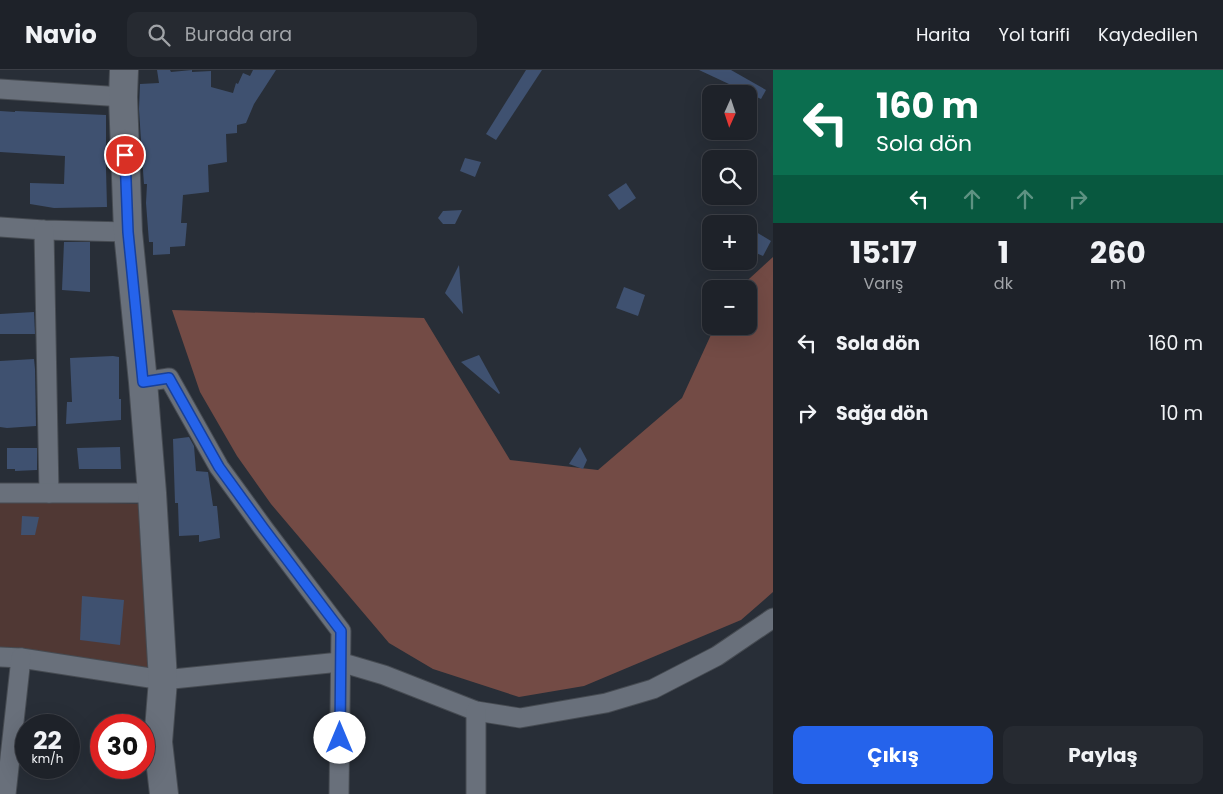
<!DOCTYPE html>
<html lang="tr">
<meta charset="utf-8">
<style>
body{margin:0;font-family:Poppins,sans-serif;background:#262a31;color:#f1f3f6;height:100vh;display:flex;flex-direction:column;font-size:19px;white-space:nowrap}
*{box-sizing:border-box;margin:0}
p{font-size:16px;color:#a1a4a8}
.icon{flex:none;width:28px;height:28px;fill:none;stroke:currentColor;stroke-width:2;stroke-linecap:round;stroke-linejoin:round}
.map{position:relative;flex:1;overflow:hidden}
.sheet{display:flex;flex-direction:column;background:#1e2229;width:450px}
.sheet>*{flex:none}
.hud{background:#0b6e4f;color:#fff;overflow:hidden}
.needle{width:32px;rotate:183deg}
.controls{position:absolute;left:702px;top:15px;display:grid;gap:10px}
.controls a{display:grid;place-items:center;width:55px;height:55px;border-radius:10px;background:#1e2229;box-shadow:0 5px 20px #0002,0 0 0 1px #3c3f46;font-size:25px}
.speed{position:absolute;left:15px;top:644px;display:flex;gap:10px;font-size:25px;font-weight:700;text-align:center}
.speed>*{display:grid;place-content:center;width:65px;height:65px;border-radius:50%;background:#1e2229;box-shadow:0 5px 20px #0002,0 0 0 1px #3c3f46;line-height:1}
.speed small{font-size:12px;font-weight:400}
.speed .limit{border:8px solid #d22;background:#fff;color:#111}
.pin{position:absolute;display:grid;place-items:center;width:42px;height:42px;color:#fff;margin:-21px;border:2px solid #fff;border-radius:50%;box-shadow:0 1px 5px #0007}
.me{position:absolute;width:55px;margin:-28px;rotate:0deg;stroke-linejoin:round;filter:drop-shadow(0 0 4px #0008)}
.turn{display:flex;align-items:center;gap:18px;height:105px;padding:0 20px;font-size:22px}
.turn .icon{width:65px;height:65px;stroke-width:2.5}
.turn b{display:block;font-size:35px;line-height:42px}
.lanes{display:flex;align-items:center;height:48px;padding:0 20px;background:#0003;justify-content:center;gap:25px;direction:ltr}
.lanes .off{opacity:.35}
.eta{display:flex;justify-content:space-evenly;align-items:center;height:85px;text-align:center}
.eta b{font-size:30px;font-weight:700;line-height:35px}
.action{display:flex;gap:10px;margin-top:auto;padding:10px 20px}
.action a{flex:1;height:58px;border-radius:10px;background:#2563eb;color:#fff;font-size:20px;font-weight:700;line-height:58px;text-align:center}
.action a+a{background:#262a31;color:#f1f3f6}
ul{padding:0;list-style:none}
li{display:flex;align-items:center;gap:15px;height:70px;padding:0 20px}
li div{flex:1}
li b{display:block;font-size:19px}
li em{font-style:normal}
header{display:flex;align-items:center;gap:30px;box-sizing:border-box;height:70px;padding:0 25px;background:#1e2229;border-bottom:1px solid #3c3f46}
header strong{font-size:24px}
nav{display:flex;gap:28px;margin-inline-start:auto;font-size:18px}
.search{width:350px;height:45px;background:#262a31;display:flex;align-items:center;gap:12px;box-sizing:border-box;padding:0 18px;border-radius:10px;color:#a1a4a8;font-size:19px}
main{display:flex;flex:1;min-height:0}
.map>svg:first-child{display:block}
</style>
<header>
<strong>Navio</strong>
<div class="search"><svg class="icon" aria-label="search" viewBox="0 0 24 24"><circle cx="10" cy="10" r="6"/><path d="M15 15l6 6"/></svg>Burada ara</div>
<nav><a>Harita</a><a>Yol tarifi</a><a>Kaydedilen</a></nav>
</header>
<main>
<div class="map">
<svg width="773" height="724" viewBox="0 0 773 724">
<rect width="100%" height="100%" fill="#282e37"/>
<!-- green -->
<polygon fill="#503834" points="0,430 144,434 153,600 0,583"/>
<!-- forest -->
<polygon fill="#734b45" points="773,187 773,522 741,550 584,616 519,627 433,599 389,573 271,434 237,386 200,322 172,240 424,248 510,390 598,400 682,328 715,256 749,256 749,219 738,219"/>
<!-- building -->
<g fill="#3f5170">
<polygon points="157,0 170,0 171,2 192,0 192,2 211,1 211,17 233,23 236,13 238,14 243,3 250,6 253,0 276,0 254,34 246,53 237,55 237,63 226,64 227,92 208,95 209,122 183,125 181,153 187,153 185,176 170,177 170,184 153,185 153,172 149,172 146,133 147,114 144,114 142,87 139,39 140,14 159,13"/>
<polygon points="526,0 542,0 496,70 486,64"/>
<polygon points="699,0 731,0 766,20 761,29"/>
<polygon points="0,41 15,42 15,41 106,45 106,99 107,137 54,138 30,134 30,113 64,114 65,86 0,82"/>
<polygon points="465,88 481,92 475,107 460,101"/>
<polygon points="626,113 636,128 619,140 608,125"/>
<polygon points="462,140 455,154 443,154 438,148 443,141"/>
<polygon points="751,159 771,171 763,186 749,180"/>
<polygon points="64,172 90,172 90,222 62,220"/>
<polygon points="459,195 463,244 445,223"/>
<polygon points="624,217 645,225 638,246 616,238"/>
<polygon points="34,242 35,264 0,264 0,244"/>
<polygon points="479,285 500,323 499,324 461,292"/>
<polygon points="113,286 119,287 119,329 121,329 121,350 66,354 67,332 72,332 70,288"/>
<polygon points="34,289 35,299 36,356 7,358 0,357 0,291"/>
<polygon points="189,367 194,376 196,401 208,402 213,436 217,436 220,468 199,472 199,465 179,466 178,433 175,433 173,369"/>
<polygon points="120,377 121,399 79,399 77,378"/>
<polygon points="580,377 587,390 583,399 569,394"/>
<polygon points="7,378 37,378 37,400 15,401 15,399 7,399"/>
<polygon points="22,446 39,447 35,465 21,465"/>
<polygon points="82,526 124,530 120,575 80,570"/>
</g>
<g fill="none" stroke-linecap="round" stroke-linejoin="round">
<defs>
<g id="street">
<polyline points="0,19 123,27"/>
<polyline points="0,157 44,160 128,162"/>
<polyline points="44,160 49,423"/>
<polyline points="143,312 169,308 219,397 264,459 341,561 339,724"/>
<polyline points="0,423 152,423"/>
<polyline points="0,587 21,588 163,610 340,592 384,605 476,641 520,648 606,633 653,619 717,586 773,548"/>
<polyline points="6,724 21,588"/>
<polyline points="476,724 476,641"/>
</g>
<polyline id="secondary" points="124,0 123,27 128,162 143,312 152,423 163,610 158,672 164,724"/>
</defs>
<!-- street casing -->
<use href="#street" stroke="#464b52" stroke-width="21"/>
<!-- secondary casing -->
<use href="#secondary" stroke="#464b52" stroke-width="30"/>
<!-- street -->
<use href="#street" stroke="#69707b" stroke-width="19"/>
<!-- secondary -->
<use href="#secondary" stroke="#69707b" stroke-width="28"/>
</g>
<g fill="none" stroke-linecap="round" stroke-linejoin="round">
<defs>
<polyline id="route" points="125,85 128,162 143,312 169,308 219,397 264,459 341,561 340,668"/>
</defs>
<!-- route casing -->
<use href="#route" stroke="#184099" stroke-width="12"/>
<!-- route -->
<use href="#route" stroke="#2563eb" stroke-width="9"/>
</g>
</svg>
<div class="controls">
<a><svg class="needle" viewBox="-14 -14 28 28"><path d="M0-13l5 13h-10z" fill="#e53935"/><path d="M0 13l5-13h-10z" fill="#a1a4a8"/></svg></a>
<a><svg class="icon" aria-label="search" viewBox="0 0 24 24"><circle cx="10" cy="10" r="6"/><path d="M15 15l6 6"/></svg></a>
<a>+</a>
<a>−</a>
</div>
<div class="speed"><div>22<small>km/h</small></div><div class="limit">30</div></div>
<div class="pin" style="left:125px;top:85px;background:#d93025"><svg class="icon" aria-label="arrive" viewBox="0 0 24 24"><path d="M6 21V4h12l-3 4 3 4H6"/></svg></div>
<svg class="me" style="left:340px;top:668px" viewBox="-20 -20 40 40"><circle r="19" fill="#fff"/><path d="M0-13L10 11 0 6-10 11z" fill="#2563eb"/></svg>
</div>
<section class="sheet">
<div class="hud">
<div class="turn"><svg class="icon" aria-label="left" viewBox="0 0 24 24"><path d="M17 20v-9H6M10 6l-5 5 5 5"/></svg><div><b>160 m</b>Sola dön</div></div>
<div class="lanes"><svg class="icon" aria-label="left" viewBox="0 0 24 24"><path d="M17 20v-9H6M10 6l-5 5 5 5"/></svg><svg class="icon off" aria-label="ahead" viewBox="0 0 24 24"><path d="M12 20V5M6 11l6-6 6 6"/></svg><svg class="icon off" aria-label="ahead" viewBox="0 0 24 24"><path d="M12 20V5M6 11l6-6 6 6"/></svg><svg class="icon off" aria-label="right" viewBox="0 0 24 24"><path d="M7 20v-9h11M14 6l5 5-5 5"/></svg></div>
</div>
<div class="eta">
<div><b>15:17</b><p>Varış</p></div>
<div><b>1</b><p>dk</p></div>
<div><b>260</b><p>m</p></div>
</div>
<ul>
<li><svg class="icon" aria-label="left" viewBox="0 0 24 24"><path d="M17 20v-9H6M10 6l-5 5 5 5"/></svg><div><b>Sola dön</b></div><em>160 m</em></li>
<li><svg class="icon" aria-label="right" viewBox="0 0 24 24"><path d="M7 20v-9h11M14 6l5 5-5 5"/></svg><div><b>Sağa dön</b></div><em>10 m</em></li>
</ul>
<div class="action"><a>Çıkış</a><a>Paylaş</a></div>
</section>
</main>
